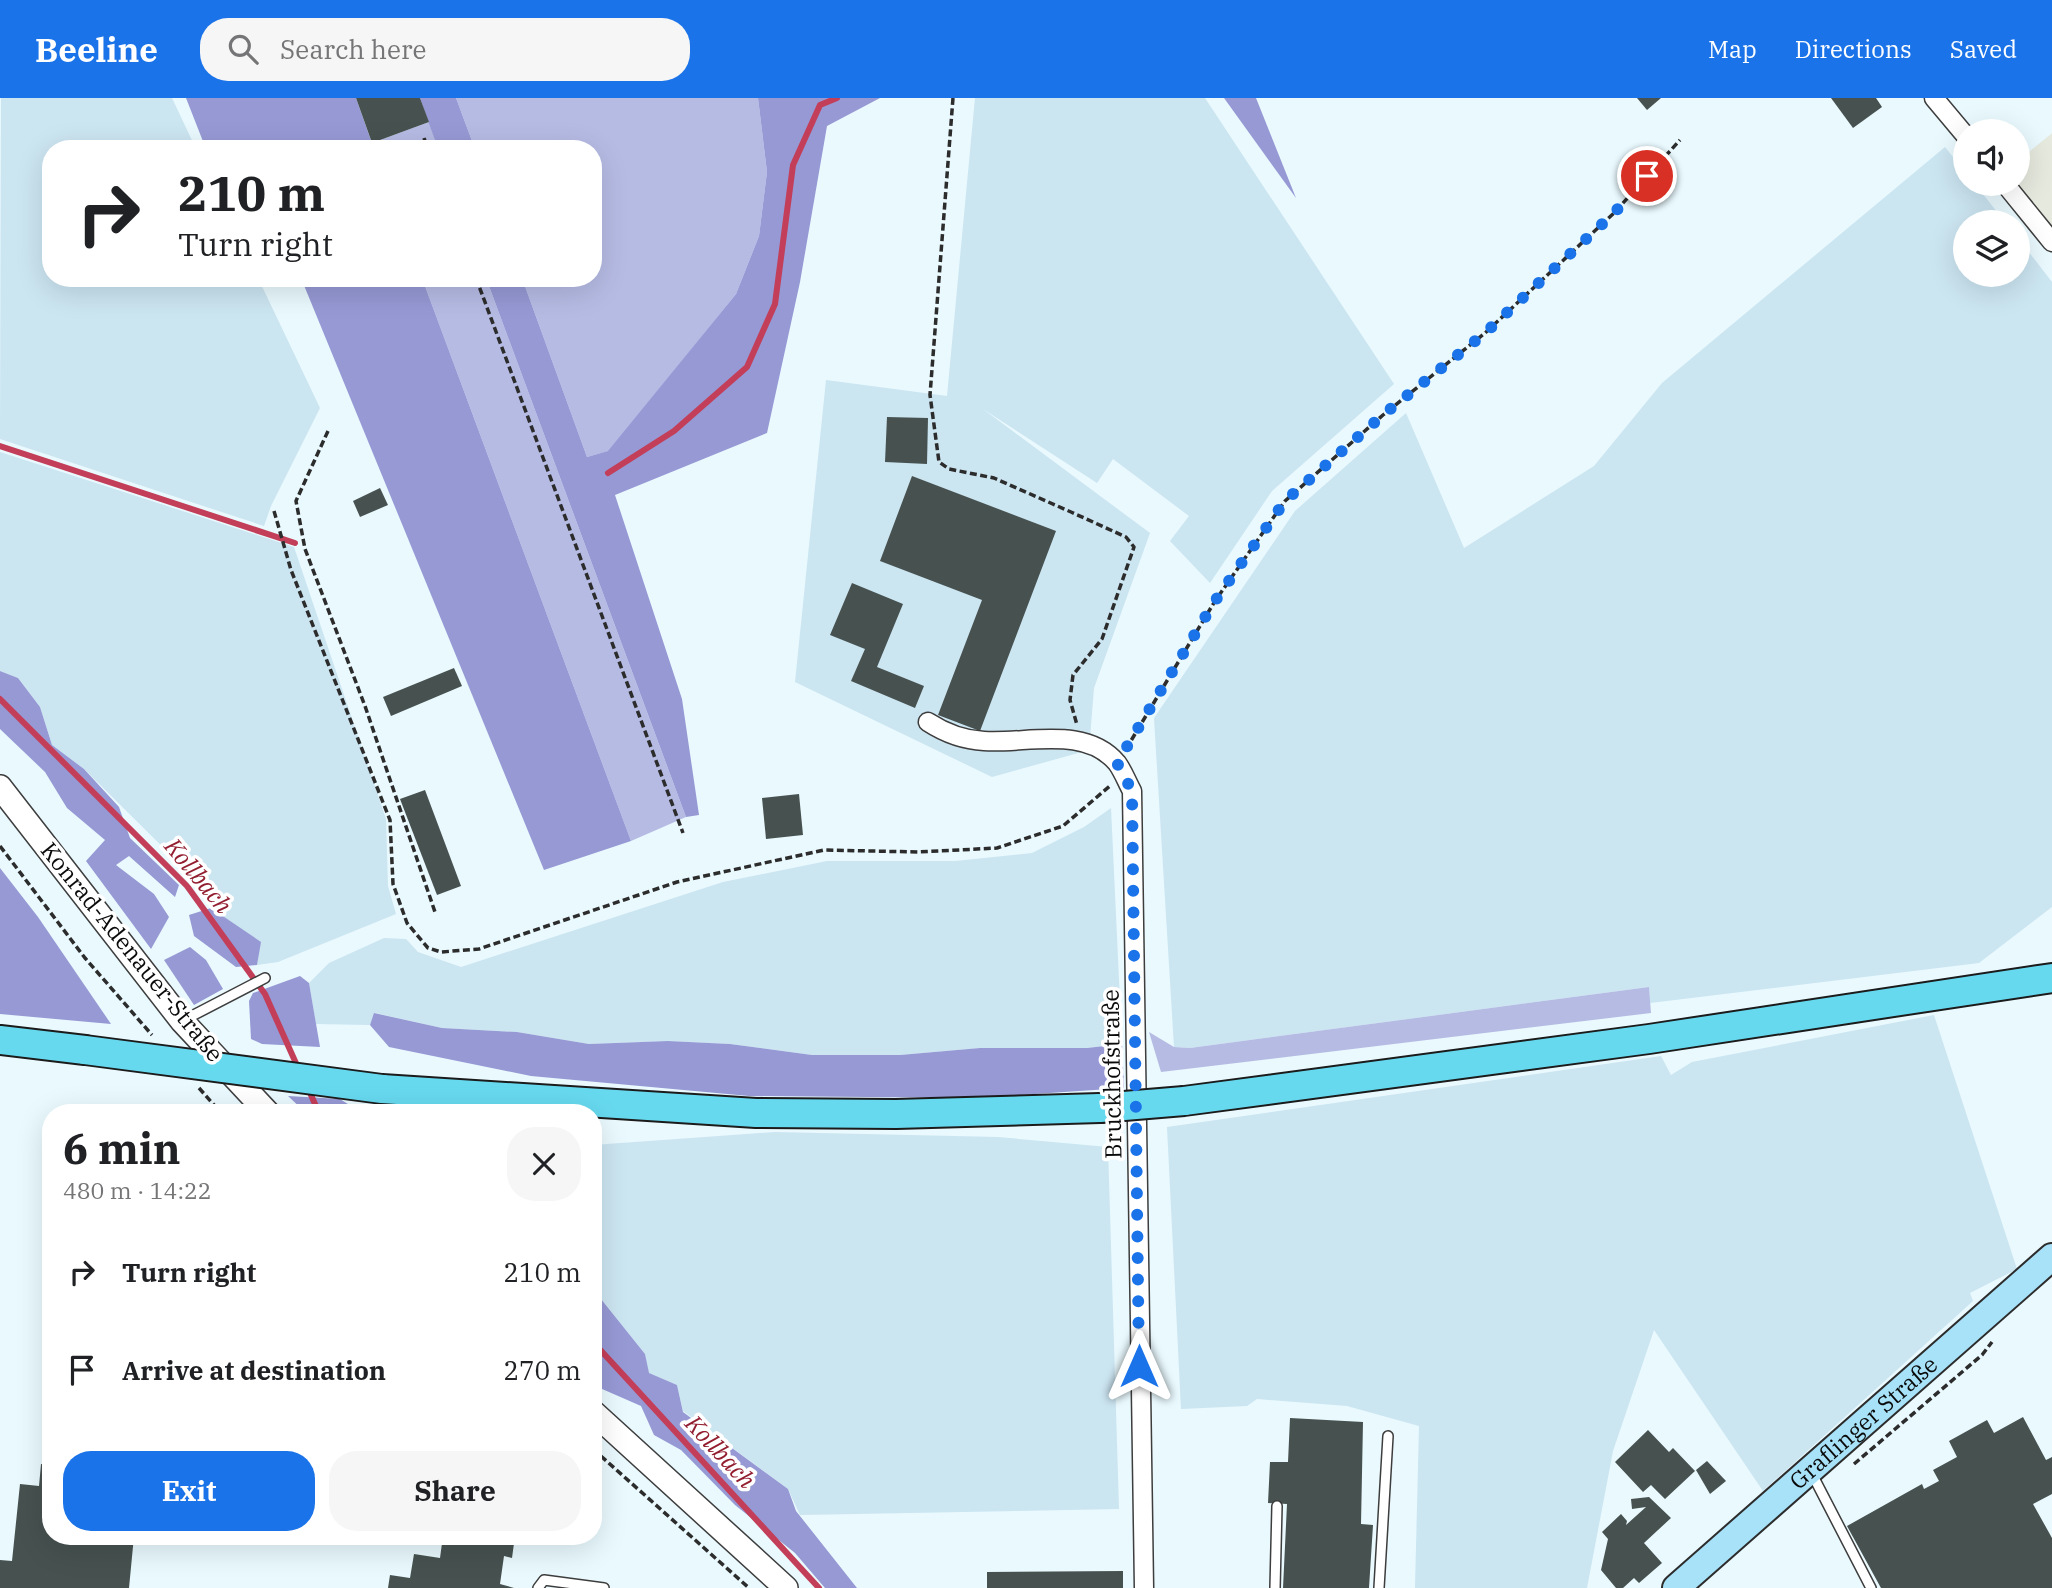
<!DOCTYPE html>
<meta charset="utf-8">
<style>
body{margin:0;font-family:"IBM Plex Serif",serif;background:#f6f6f6;color:#202124;height:100vh;display:flex;flex-direction:column;font-size:26px;white-space:nowrap}
*{box-sizing:border-box;margin:0}
p{font-size:23px;color:#757577}
.icon{flex:none;width:38px;height:38px;fill:none;stroke:currentColor;stroke-width:2;stroke-linecap:round;stroke-linejoin:round}
.map{position:relative;flex:1;overflow:hidden}
.panel{position:absolute;left:42px;top:1006px;width:560px;height:441px;display:flex;flex-direction:column;background:#fff;border-radius:28px;box-shadow:0 7px 28px #0002}
.panel>*{flex:none}
.banner{position:absolute;left:42px;top:42px;width:560px;height:147px;border-radius:28px;box-shadow:0 7px 28px #0002;background:#fff;color:#202124;overflow:hidden}
.tools{position:absolute;left:1953px;top:21px;display:grid;gap:14px}
.tools a{display:grid;place-items:center;width:77px;height:77px;border-radius:50%;background:#fff;box-shadow:0 7px 28px #0002;font-size:35px}
.pin{position:absolute;display:grid;place-items:center;width:60px;height:60px;color:#fff;margin:-30px;border:4px solid #fff;border-radius:50%;box-shadow:0 2px 7px #0007}
.me{position:absolute;width:77px;margin:-38px;rotate:0deg;stroke-linejoin:round;filter:drop-shadow(0 0 5px #0008)}
.turn{display:flex;align-items:center;gap:24px;height:147px;padding:0 21px;font-size:32px}
.turn .icon{width:91px;height:91px;stroke-width:2.5}
.turn b{display:block;font-size:49px;line-height:60px}
.round{display:grid;place-items:center;flex:none;width:74px;height:74px;border-radius:28px;background:#f6f6f6}
.headline{display:flex;align-items:center;justify-content:space-between;height:119px;padding:0 21px}
h1{font-size:42px;font-weight:700;line-height:52px}
.primary-button{display:flex;gap:14px;margin-top:auto;padding:14px 21px}
.primary-button a{flex:1;height:80px;border-radius:28px;background:#1a73e8;color:#fff;font-size:28px;font-weight:700;line-height:80px;text-align:center}
.primary-button a+a{background:#f6f6f6;color:#202124}
ul{padding:0;list-style:none}
li{display:flex;align-items:center;gap:21px;height:98px;padding:0 21px}
li div{flex:1}
li b{display:block;font-size:26px}
li em{font-style:normal}
header{display:flex;align-items:center;gap:42px;box-sizing:border-box;height:98px;padding:0 35px;background:#1a73e8;color:#fff}
header strong{font-size:33px}
nav{display:flex;gap:38px;margin-inline-start:auto;font-size:24px}
.search{width:490px;height:63px;background:#f6f6f6;display:flex;align-items:center;gap:18px;box-sizing:border-box;padding:0 24px;border-radius:28px;color:#757577;font-size:26px}
.map>svg:first-child{display:block}
</style>
<header>
<strong>Beeline</strong>
<div class="search"><svg class="icon" aria-label="search" viewBox="0 0 24 24"><circle cx="10" cy="10" r="6"/><path d="M15 15l6 6"/></svg>Search here</div>
<nav><a>Map</a><a>Directions</a><a>Saved</a></nav>
</header>
<div class="map">
<svg width="2052" height="1490" viewBox="0 0 2052 1490">
<rect width="100%" height="100%" fill="#e9f9fe"/>
<!-- industrial -->
<polygon fill="#e6e9de" points="2052,35 2052,129 2017,86 2018,63"/>
<!-- farmland -->
<g fill="#cbe5f1">
<polygon points="1,0 172,0 196,51 51,51 51,180 258,180 320,310 271,408 264,428 0,341"/>
<polygon points="975,0 1205,0 1394,286 1272,393 1210,485 1170,443 1189,418 1113,361 1097,385 983,311 1150,435 1094,590 1089,652 992,679 795,584 826,282 947,298"/>
<polygon points="1945,49 1965,74 1965,86 1975,86 2005,124 1965,124 1965,177 2018,177 2018,140 2052,184 2052,809 1979,865 1650,905 1649,889 1190,950 1174,949 1154,620 1295,413 1406,315 1464,450 1594,368 1662,285"/>
<polygon points="0,354 294,449 386,721 388,788 396,816 278,864 257,867 260,844 211,810 191,777 84,671 52,647 40,609 18,580 0,573"/>
<polygon points="1111,710 1122,946 1087,950 980,950 900,957 812,957 730,946 668,943 589,946 517,934 442,930 375,915 370,927 316,926 309,885 329,865 384,840 406,841 418,854 461,869 723,784 827,763 955,763 1032,755 1084,729"/>
<polygon points="1934,917 2017,1171 1970,1195 1973,1203 1763,1393 1654,1232 1613,1353 1587,1490 1415,1490 1419,1328 1347,1308 1257,1301 1247,1308 1181,1311 1167,1029 1661,958 1671,977 1692,964"/>
<polygon points="775,1034 998,1039 1108,1049 1119,1411 800,1417 788,1391 683,1313 677,1287 648,1275 645,1256 593,1191 593,1047"/>
</g>
<!-- green -->
<g fill="#b6bbe4">
<polygon points="456,0 758,0 767,74 759,138 736,196 609,353 587,359 522,180 593,180 593,51 475,51"/>
<polygon points="429,24 438,51 374,51 372,45"/>
<polygon points="422,180 486,180 686,719 631,743"/>
<polygon points="1649,889 1651,915 1161,974 1149,934 1174,949 1190,950"/>
</g>
<!-- forest -->
<g fill="#9699d4">
<polygon points="186,0 356,0 374,51 206,51"/>
<polygon points="420,0 456,0 475,51 438,51"/>
<polygon points="758,0 880,0 827,28 800,184 767,335 615,397 682,601 699,717 686,719 486,180 522,180 587,359 608,353 736,196 759,138 767,74"/>
<polygon points="1224,0 1256,0 1296,100"/>
<polygon points="301,180 422,180 631,743 544,772"/>
<polygon points="0,573 18,580 40,609 52,647 84,671 119,709 130,740 179,787 175,799 129,758 116,767 154,796 169,819 151,851 86,763 105,742 67,710 45,674 0,631"/>
<polygon points="0,770 38,819 111,926 0,916"/>
<polygon points="211,810 261,844 257,867 236,869 194,838 189,817"/>
<polygon points="190,849 206,862 223,891 194,907 164,862"/>
<polygon points="300,878 309,885 320,949 262,946 251,941 249,903 253,895"/>
<polygon points="374,915 442,930 517,934 589,946 668,943 730,946 812,957 900,957 980,950 1087,950 1122,946 1124,990 973,1000 749,998 531,978 389,949 370,927"/>
<polygon points="288,998 340,1001 362,1015 306,1015"/>
<polygon points="593,1191 645,1256 649,1275 677,1287 683,1314 788,1391 796,1413 857,1490 825,1490 795,1455 735,1407 681,1352 654,1337 641,1308 593,1287"/>
</g>
<g fill="none" stroke-linecap="round" stroke-linejoin="round">
<!-- stream -->
<g stroke="#c33e58" stroke-width="6">
<polyline points="0,348 295,445"/>
<polyline points="608,375 674,333 747,269 775,206 793,67 820,7 837,0"/>
<polyline points="0,601 187,788 265,896 299,972"/>
<polyline points="307,988 319,1015"/>
<polyline points="593,1244 819,1490"/>
</g>
</g>
<!-- building -->
<g fill="#475250">
<polygon points="356,0 420,0 429,24 372,45"/>
<polygon points="1637,0 1661,0 1647,12"/>
<polygon points="1831,0 1876,0 1882,9 1853,30"/>
<polygon points="887,319 928,320 927,366 885,364"/>
<polygon points="912,378 1056,433 980,633 938,617 982,502 880,463"/>
<polygon points="380,390 388,407 360,419 353,403"/>
<polygon points="852,485 903,506 877,569 924,588 915,610 851,583 865,551 830,537"/>
<polygon points="454,570 462,588 391,618 383,599"/>
<polygon points="425,692 461,788 437,797 400,701"/>
<polygon points="799,696 803,737 766,741 762,700"/>
<polygon points="2023,1319 2046,1362 2052,1359 2052,1396 2033,1406 2052,1440 2052,1490 1881,1490 1847,1428 1922,1386 1924,1391 1939,1383 1933,1372 1957,1359 1949,1343 1987,1322 1994,1335"/>
<polygon points="1290,1320 1363,1324 1361,1426 1373,1427 1369,1490 1283,1490 1287,1406 1268,1405 1270,1364 1288,1364"/>
<polygon points="1648,1332 1669,1354 1673,1350 1695,1373 1665,1401 1651,1387 1643,1394 1615,1364"/>
<polygon points="1707,1363 1726,1383 1710,1396 1696,1372"/>
<polygon points="41,1366 51,1367 51,1438 134,1438 129,1490 0,1490 0,1462 12,1463 20,1386 39,1388"/>
<polygon points="1649,1399 1671,1420 1644,1445 1662,1465 1639,1485 1634,1480 1623,1490 1616,1490 1601,1472 1608,1441 1602,1434 1621,1416 1627,1423 1626,1427 1646,1409 1632,1411 1631,1401"/>
<polygon points="443,1438 515,1438 512,1460 504,1458 500,1486 514,1490 388,1490 390,1477 410,1480 414,1456 440,1460"/>
<polygon points="1123,1473 1123,1490 987,1490 987,1474"/>
</g>
<g fill="none" stroke-linecap="round" stroke-linejoin="round">
<defs>
<g id="service">
<polyline points="184,922 265,880"/>
<polyline points="1811,1374 1871,1490"/>
<polyline points="538,1490 544,1482 604,1490"/>
<polyline points="1275,1490 1277,1408"/>
<polyline points="1379,1490 1388,1338"/>
</g>
<g id="minor">
<polyline points="1934,0 1965,37"/>
<polyline points="2005,86 2052,144"/>
<path d="M928 624C945 635 963 642 984 643 1027 646 1085 627 1117 665 1123 673 1127 684 1132 693L1144 1490"/>
</g>
<g id="tertiary">
<polyline points="0,689 182,923 268,1015"/>
<polyline points="593,1314 786,1490"/>
</g>
<g id="secondary">
<path id="s1" d="M1676 1490 2052 1159"/>
</g>
<g id="primary">
<polyline points="0,942 85,952"/>
<polyline points="382,991 756,1015 896,1016 1100,1010"/>
<polyline points="1184,1003 1649,941 2052,880"/>
</g>
</defs>
<!-- service casing -->
<use href="#service" stroke="#3d3d3d" stroke-width="12"/>
<!-- minor casing -->
<use href="#minor" stroke="#3d3d3d" stroke-width="21"/>
<!-- tertiary casing -->
<use href="#tertiary" stroke="#3d3d3d" stroke-width="26"/>
<!-- secondary casing -->
<use href="#secondary" stroke="#2c2c2c" stroke-width="30"/>
<!-- primary casing -->
<use href="#primary" stroke="#1b1b1b" stroke-width="32"/>
<!-- path -->
<g stroke="#2c2c2c" stroke-width="3.5" stroke-dasharray="7 3.5" stroke-linecap="butt">
<polyline points="953,0 930,297 939,364 949,371 994,380 1071,414 1126,439 1134,449 1102,541 1073,577 1070,602 1077,627"/>
<polyline points="424,40 428,51"/>
<polyline points="476,180 683,735"/>
<polyline points="328,333 296,403 305,451 365,608 435,814"/>
<polyline points="274,413 291,472 390,722 393,786 407,825 428,850 441,854 479,851 677,784 824,752 918,754 997,750 1063,728 1111,687"/>
<polyline points="1126,651 1215,503 1285,403 1383,317 1485,235 1614,115 1680,42"/>
<polyline points="0,748 85,860 152,937"/>
<polyline points="199,990 221,1015"/>
<polyline points="593,1351 749,1490"/>
<polyline points="1854,1366 1982,1257 1992,1244"/>
</g>
<!-- service -->
<use href="#service" stroke="#fff" stroke-width="9"/>
<!-- minor -->
<use href="#minor" stroke="#fff" stroke-width="18"/>
<!-- tertiary -->
<use href="#tertiary" stroke="#fff" stroke-width="23"/>
<!-- secondary -->
<use href="#secondary" stroke="#a8e2f9" stroke-width="26"/>
<!-- primary -->
<use href="#primary" stroke="#67d9ef" stroke-width="28"/>
<defs>
<g id="primary-bridge">
<polyline points="85,952 382,991"/>
<polyline points="1100,1010 1184,1003"/>
</g>
</defs>
<!-- primary-bridge casing -->
<use href="#primary-bridge" stroke="#1b1b1b" stroke-width="32" stroke-linecap="butt"/>
<!-- primary-bridge -->
<use href="#primary-bridge" stroke="#67d9ef" stroke-width="28"/>
</g>
<g fill="none" stroke-linecap="round" stroke-linejoin="round">
<!-- route -->
<polyline stroke="#1a73e8" stroke-width="12" stroke-dasharray="0 21.6" points="1139,1268 1132,693 1117,665 1215,503 1285,403 1383,317 1485,235 1614,115 1647,78"/>
</g>
<g text-anchor="middle" stroke-width="7" stroke-linejoin="round" paint-order="stroke">
<!-- street labels -->
<g font-size="23" fill="#0a0a0a" stroke="#fff">
<text transform="translate(132 854) rotate(51)" y="8">Konrad-Adenauer-Straße</text>
<text transform="translate(1112 976) rotate(-91)" y="8">Bruckhofstraße</text>
<text dy="8" stroke="none"><textPath href="#s1" startOffset="250">Graflinger Straße</textPath></text>
</g>
<!-- water labels -->
<g font-size="24" font-style="italic" fill="#921e30" stroke="#fff">
<text transform="translate(198 778) rotate(50)" y="8">Kollbach</text>
<text transform="translate(720 1354) rotate(47)" y="8">Kollbach</text>
</g>
</g>
</svg>
<div class="tools">
<a><svg class="icon" aria-label="sound" viewBox="0 0 24 24"><path d="M4 9h4l5-4v14l-5-4H4zM17 9q2 3 0 6"/></svg></a>
<a><svg class="icon" aria-label="layers" viewBox="0 0 24 24"><path d="M12 4l9 5-9 5-9-5zM3 14l9 5 9-5"/></svg></a>
</div>
<div class="pin" style="left:1647px;top:78px;background:#d93025"><svg class="icon" aria-label="arrive" viewBox="0 0 24 24"><path d="M6 21V4h12l-3 4 3 4H6"/></svg></div>
<svg class="me" style="left:1139px;top:1268px" viewBox="-20 -20 40 40"><path d="M0-17L14 15 0 8-14 15z" fill="#1a73e8" stroke="#fff" stroke-width="4"/></svg>
<div class="banner">
<div class="turn"><svg class="icon" aria-label="right" viewBox="0 0 24 24"><path d="M7 20v-9h11M14 6l5 5-5 5"/></svg><div><b>210 m</b>Turn right</div></div>
</div>
<section class="panel">
<div class="headline"><div><h1>6 min</h1><p>480 m · 14:22</p></div><a class="round"><svg class="icon" aria-label="close" viewBox="0 0 24 24"><path d="M6 6l12 12M18 6L6 18"/></svg></a></div>
<ul>
<li><svg class="icon" aria-label="right" viewBox="0 0 24 24"><path d="M7 20v-9h11M14 6l5 5-5 5"/></svg><div><b>Turn right</b></div><em>210 m</em></li>
<li><svg class="icon" aria-label="arrive" viewBox="0 0 24 24"><path d="M6 21V4h12l-3 4 3 4H6"/></svg><div><b>Arrive at destination</b></div><em>270 m</em></li>
</ul>
<div class="primary-button"><a>Exit</a><a>Share</a></div>
</section>
</div>
